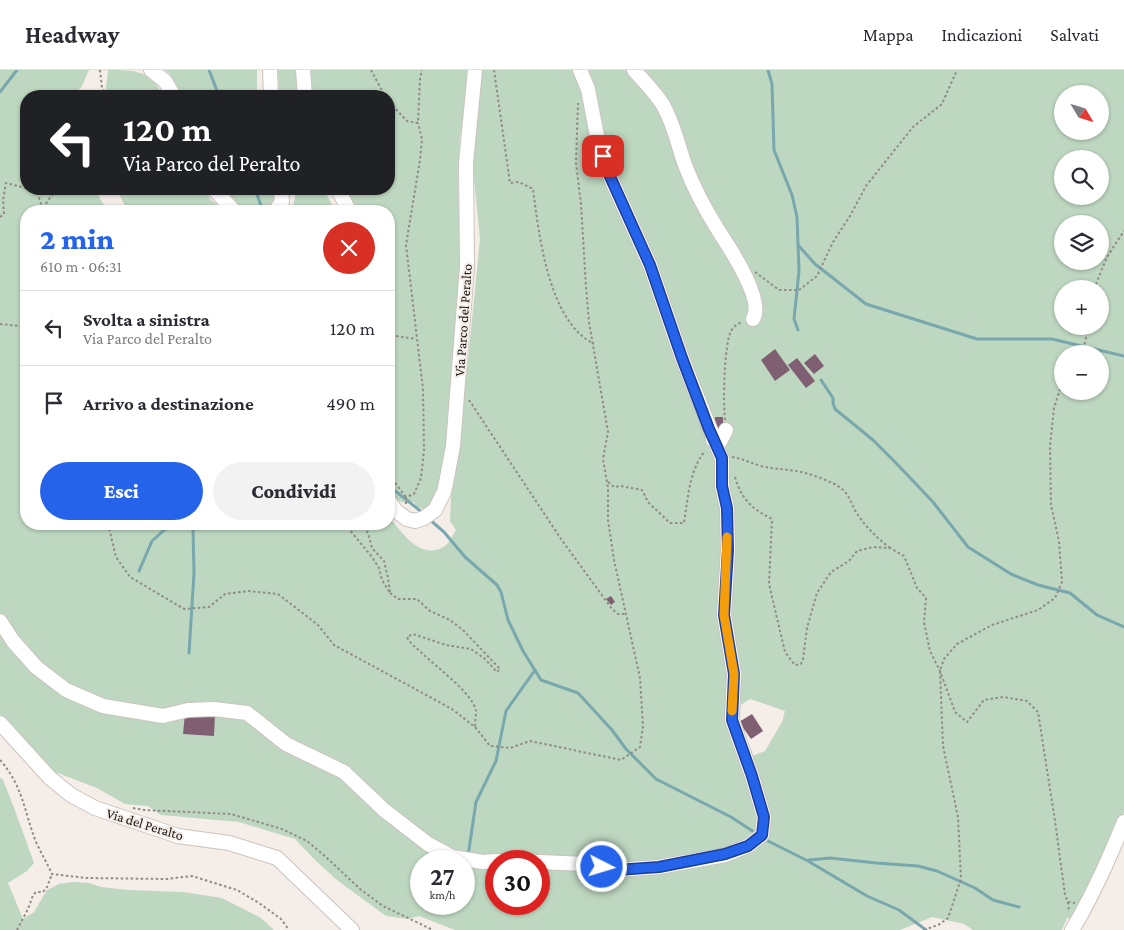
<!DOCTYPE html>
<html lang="it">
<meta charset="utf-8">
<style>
body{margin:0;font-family:"Crimson Pro",serif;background:#f2f2f3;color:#2b2b33;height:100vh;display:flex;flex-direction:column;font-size:19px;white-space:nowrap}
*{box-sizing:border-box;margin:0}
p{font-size:16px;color:#7c7c81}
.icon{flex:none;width:28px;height:28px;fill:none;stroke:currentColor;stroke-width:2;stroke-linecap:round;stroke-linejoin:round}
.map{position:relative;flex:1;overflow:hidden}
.details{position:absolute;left:20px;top:135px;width:375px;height:325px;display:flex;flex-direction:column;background:#fff;border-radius:20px;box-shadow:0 1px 4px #0004}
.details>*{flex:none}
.top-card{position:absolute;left:20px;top:20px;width:375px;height:105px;border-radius:20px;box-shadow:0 1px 4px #0004;background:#202124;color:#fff;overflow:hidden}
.needle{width:32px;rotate:128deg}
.controls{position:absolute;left:1054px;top:15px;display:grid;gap:10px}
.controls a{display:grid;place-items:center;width:55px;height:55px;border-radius:50%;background:#fff;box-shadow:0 1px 4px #0004;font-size:25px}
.speed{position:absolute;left:410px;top:780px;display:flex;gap:10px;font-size:25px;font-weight:700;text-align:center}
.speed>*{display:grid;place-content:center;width:65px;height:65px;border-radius:50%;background:#fff;box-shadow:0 1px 4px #0004;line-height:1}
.speed small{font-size:12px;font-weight:400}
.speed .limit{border:8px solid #d22;background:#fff;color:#111}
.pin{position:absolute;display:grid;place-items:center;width:42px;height:42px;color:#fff;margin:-21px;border-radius:10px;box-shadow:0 2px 8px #0006}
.me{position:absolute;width:55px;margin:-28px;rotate:95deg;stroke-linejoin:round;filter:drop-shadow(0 0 4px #0008)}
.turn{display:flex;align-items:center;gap:18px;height:105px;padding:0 20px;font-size:22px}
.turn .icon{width:65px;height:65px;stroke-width:2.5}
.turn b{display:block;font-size:35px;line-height:42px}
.round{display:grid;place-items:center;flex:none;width:52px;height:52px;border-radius:26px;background:#f2f2f3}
.overview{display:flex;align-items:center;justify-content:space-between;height:85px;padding:0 20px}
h1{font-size:30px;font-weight:800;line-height:38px;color:#2563eb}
.action{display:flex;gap:10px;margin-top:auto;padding:10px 20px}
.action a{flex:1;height:58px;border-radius:30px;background:#2563eb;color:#fff;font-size:20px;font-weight:800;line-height:58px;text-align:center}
.action a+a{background:#f2f2f3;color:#2b2b33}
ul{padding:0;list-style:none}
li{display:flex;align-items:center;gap:15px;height:75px;padding:0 20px;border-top:1px solid #e1e1e2}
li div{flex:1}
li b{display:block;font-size:19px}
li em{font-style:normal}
header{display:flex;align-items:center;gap:30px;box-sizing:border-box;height:70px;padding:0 25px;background:#fff;border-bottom:1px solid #e1e1e2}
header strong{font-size:24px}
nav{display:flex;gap:28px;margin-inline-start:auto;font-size:18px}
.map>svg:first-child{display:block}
</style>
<header>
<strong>Headway</strong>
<nav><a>Mappa</a><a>Indicazioni</a><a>Salvati</a></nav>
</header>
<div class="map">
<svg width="1124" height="860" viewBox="0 0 1124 860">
<rect width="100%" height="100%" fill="#f5ede7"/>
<!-- green -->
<g fill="#bed7c0" fill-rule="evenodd">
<path d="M0 0H89L82 16 73 26H26V119H95L107 141H26V454H389V446C401 462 421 492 445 476 449 473 453 465 456 460L450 451 451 427 461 360 480 169 473 100 480 0H1124V742L1074 850 1067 848 1062 860H973L964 854 932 847 900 860H455L419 846 408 849 386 846 337 810 316 791 295 769 239 752 161 745 148 736 125 734 97 718 47 699 26 678 0 646ZM1062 24H1100V61H1062ZM1062 89H1100V126H1062ZM1062 154H1100V191H1062ZM1062 219H1100V256H1062ZM1062 284H1100V321H1062ZM750 629 785 641 782 652 765 681 741 690 727 644ZM421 791H464V834H421ZM496 791H539V834H496Z"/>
<path d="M108 0C134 0 151 0 163 26H105Z"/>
<polygon points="165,0 257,0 257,26 183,26 170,4"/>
<polygon points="278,0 296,0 297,26 279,26"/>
<path d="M311 0H471L460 67 458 118 462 206 447 371 437 426 430 436 424 439 417 437 414 432C404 434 395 432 389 422V141H355L344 119H389V26H312Z"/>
<polygon points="117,119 205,119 210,129 224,141 127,141"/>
<path d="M224 119H275V130C272 133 269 138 266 139 251 147 231 131 224 119Z"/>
<polygon points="296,119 324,119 335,141 292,141 296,122"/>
<polygon points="0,707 3,710 13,735 34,793 27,801 8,813 23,849 34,842 47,820 59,814 74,812 89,813 101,817 128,820 183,822 222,828 261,848 274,860 0,860"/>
</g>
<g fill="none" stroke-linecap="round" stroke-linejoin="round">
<!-- stream -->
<g stroke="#78a7ae" stroke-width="3">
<polyline points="209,0 219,26"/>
<polyline points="768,0 772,14 774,80 792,125 797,147 799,201 794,249 798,260"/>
<polyline points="0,22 17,0"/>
<polyline points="255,119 263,141"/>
<polyline points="798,175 815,194 866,234 977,269 1052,269 1124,286"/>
<polyline points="821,310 833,328 833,333 835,339 873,370 896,393 933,432 968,477 1011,504 1038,515 1070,523 1097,545 1124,557"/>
<polyline points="389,416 423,443"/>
<polyline points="429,449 444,462 465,487 497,515 501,522 508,550 523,581 541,610 578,623 612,660 626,679 656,709 731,747 757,764"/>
<polyline points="139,501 152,471 171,454"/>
<polyline points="189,583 194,503 193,459 194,454"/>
<polyline points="764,769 808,791 867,826 899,840 926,860"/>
<polyline points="468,786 476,732 496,691 506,641 535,600"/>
<polyline points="809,790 830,788 876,793 918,796 937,801 975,818 993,830 1019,837"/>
<polyline points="464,808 466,794"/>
</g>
</g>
<!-- building -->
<g fill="#815f73">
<polygon points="775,279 790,300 775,311 761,290"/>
<polygon points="815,284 824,296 814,304 804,293"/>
<polygon points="797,288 815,311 806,318 788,295"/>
<polygon points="715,347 723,347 723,358 715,359"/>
<polygon points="611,526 615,532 611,535 606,529"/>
<polygon points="185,643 215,645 214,666 183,664"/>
<polygon points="752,644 763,661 751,669 739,652"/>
</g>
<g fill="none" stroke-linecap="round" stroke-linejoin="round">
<defs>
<g id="minor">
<polyline points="151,0 165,11 174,26"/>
<polyline points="270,0 271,26"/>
<polyline points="303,0 305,26"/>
<path d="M634 0C644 11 655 22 663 35 674 54 678 75 685 95 694 119 705 139 718 160 729 177 765 230 753 249"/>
<polyline points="214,119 234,141"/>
<polyline points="338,119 349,141"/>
<polyline points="275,141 282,132 281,119"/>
<polyline points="713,370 721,370 726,360"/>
<polyline points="389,431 396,441 407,449 415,451 424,448 435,440 444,422 446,413 453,376 467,196 466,93 475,0"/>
<polyline points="0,551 13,571 36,597 66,620 103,636 163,646 188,640 214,639 247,643 286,674 344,702 384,740 428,774 452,787 483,792 496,791"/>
<polyline points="0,653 50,708 71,725 95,738 178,766 229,773 277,788 352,860"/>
<polyline points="499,791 533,791"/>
<polyline points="539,792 587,794 617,800 659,797 725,785 748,776 762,765 764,747 752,706 732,650 734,604 724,545 728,480 727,438 722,416 722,389 682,288 650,195 608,102 598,71 588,19 580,0"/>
<path d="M1072 860C1093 826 1109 789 1124 752"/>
</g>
</defs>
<!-- minor casing -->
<use href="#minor" stroke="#cbc3bd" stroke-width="16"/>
<!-- path -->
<g stroke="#908b87" stroke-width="2" stroke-dasharray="2.5 2.5" stroke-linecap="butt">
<polyline points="100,0 102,18 107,26"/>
<polyline points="371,0 385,26"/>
<path d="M494 0 510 113 519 112 533 119C539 164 548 251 594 274"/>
<polyline points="389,32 407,51 418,53 420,8 422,0"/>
<polyline points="43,138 56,119"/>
<polyline points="0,147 4,144 3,130 6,113 37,121 43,141"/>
<polyline points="755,202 779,220 799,220 817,206 833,172 850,146 866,116 913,57 942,34 957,0"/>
<polyline points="1094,219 1107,187 1124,161"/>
<polyline points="0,254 20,256 26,259"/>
<polyline points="389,273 396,266 416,269"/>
<polyline points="1082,284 1089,256"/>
<polyline points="469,330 561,469 612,539 618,544 625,544"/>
<path d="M725 350C723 332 724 276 731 261 734 256 738 253 743 252"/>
<path d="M732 387C743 389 751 393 761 396 773 399 784 399 796 401 805 402 835 412 842 419 850 425 852 437 858 445 867 458 877 468 890 478"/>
<polyline points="389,405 406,427"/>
<path d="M735 407C742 430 751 438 772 449L769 514 785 582 795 595 801 594 803 589 807 558 817 523 831 502 849 491 857 481 873 477 890 478 904 486 917 518 926 528 924 552 930 581 940 601 955 642 967 652 984 630 1003 627 1027 631 1038 642 1055 751 1065 825 1068 832 1075 833"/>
<path d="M608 412 614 417 621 416 642 420 648 432 670 453H684C688 428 689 401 705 381"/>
<polyline points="406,434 406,427 414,424 421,408 424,380 423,319 406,175 420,90 422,69 418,53"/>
<polyline points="108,454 116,487 130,507 184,539 209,537 225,524 249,521 278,524 318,555 334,575 452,639 475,657 490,676 510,678 530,671 621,690 640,677 643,656 640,608 614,490 608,450 608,418 603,389 608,362 589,252 586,217 581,134 576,93 578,33"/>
<polyline points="338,454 348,458 372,487 379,498 382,510 390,523 388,508 384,491 372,478 368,463 362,454"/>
<path d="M390 523 398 529H417L430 541 450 550 463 560 500 599 497 602 485 589 471 579 446 575 413 564 407 567C411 575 417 578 423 584 436 597 473 623 476 641 476 646 475 651 475 657"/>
<path d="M0 690C23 716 24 741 36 772 41 783 47 793 52 804L86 808 166 809 192 806 237 820 259 833 281 849 289 860"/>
<polyline points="133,738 144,740 231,744 282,759 307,771 326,787 360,819 383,836 433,860"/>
<polyline points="1068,832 1069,842"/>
<polyline points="17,860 28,839 33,825 36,822 43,822 47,817 52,804"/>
<polyline points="924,860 940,854 948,848 961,809 958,747 943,676 940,601 944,589 957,574 992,555 1038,540 1055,528 1062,512 1059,471 1051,435 1050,376 1054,338 1062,313"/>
</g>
<!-- minor -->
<use href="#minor" stroke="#fff" stroke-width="14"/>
</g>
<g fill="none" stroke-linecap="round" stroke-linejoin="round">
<defs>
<polyline id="route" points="602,797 617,800 659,797 725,784 748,776 762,765 764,747 752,706 732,650 734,604 724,545 728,480 727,438 722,416 722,388 709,359 682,288 650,195 608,102 603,86"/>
</defs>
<!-- route casing -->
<use href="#route" stroke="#184099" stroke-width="12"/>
<!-- route -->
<use href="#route" stroke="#2563eb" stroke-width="9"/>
<!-- slow -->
<polyline stroke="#f59e0b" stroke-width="9" points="727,467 724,545 734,604 732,641"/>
</g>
<g text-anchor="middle" stroke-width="4" stroke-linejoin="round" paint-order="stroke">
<!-- street labels -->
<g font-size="14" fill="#171412" stroke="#f5ede7">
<text transform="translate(463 250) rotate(-86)" y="5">Via Parco del Peralto</text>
<text transform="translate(145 754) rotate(17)" y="5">Via del Peralto</text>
</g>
</g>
</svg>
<div class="controls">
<a><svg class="needle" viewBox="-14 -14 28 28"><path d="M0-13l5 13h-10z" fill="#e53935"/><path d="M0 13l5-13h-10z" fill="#7c7c81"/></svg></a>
<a><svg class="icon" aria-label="search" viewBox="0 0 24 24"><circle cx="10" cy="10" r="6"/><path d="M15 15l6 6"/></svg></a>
<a><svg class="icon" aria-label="layers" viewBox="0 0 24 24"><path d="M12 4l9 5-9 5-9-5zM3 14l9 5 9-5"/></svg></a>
<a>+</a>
<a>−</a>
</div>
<div class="speed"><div>27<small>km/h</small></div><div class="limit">30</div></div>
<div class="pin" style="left:603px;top:86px;background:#d93025"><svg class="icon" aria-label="arrive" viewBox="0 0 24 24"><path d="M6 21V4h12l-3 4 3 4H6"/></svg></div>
<svg class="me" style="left:602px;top:797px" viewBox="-20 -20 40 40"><circle r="17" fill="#2563eb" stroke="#fff" stroke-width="3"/><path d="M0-11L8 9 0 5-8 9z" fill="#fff"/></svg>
<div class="top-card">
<div class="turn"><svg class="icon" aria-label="left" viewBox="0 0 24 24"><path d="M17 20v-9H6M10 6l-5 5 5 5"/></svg><div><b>120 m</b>Via Parco del Peralto</div></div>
</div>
<section class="details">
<div class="overview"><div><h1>2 min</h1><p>610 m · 06:31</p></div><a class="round" style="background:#d93025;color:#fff"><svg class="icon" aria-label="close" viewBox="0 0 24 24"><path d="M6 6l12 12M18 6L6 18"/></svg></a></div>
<ul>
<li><svg class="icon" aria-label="left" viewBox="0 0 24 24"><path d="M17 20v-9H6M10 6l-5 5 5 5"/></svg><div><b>Svolta a sinistra</b><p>Via Parco del Peralto</p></div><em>120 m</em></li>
<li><svg class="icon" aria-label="arrive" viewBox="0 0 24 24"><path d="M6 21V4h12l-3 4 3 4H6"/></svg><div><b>Arrivo a destinazione</b></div><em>490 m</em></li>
</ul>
<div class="action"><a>Esci</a><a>Condividi</a></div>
</section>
</div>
